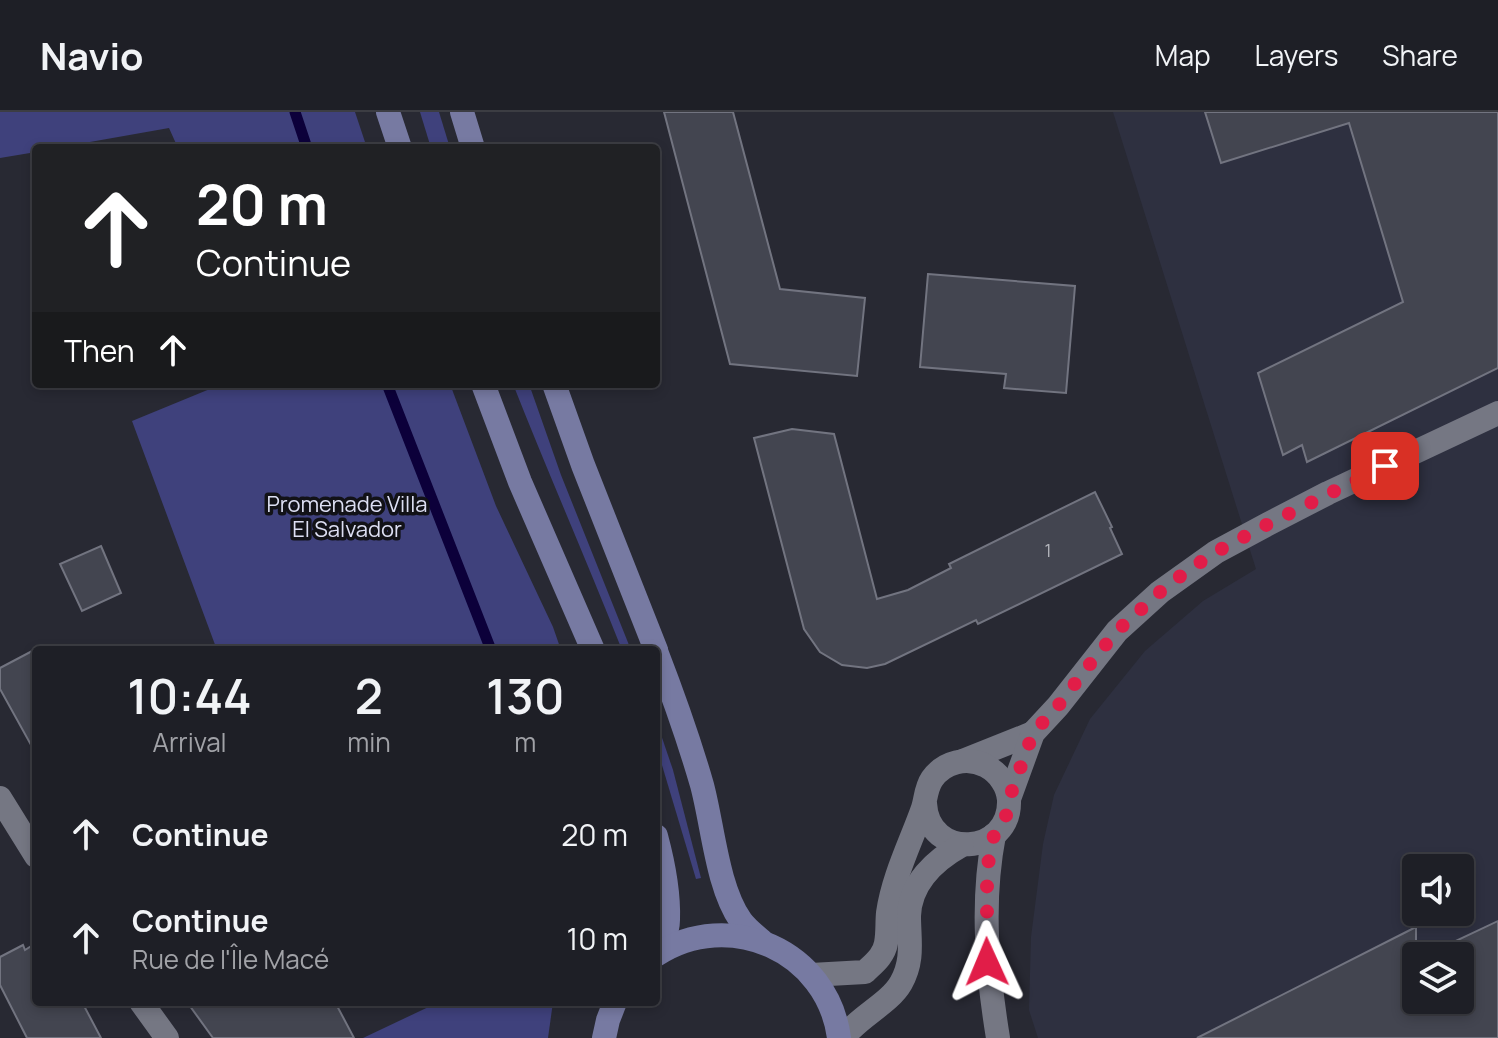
<!DOCTYPE html>
<meta charset="utf-8">
<style>
body{margin:0;font-family:Manrope,sans-serif;background:#2b2c32;color:#f1f3f6;height:100vh;display:flex;flex-direction:column;font-size:30px;white-space:nowrap}
*{box-sizing:border-box;margin:0}
p{font-size:26px;color:#a1a2a7}
.icon{flex:none;width:44px;height:44px;fill:none;stroke:currentColor;stroke-width:2;stroke-linecap:round;stroke-linejoin:round}
.map{position:relative;flex:1;overflow:hidden}
.side{position:absolute;left:32px;top:534px;width:628px;height:360px;display:flex;flex-direction:column;background:#1e1f26;border-radius:8px;box-shadow:0 4px 12px #0003,0 0 0 2px #3c3d43}
.side>*{flex:none}
.top-card{position:absolute;left:32px;top:32px;width:628px;height:244px;border-radius:8px;box-shadow:0 4px 12px #0003,0 0 0 2px #3c3d43;background:#202124;color:#fff;overflow:hidden}
.buttons{position:absolute;left:1402px;top:742px;display:grid;gap:16px}
.buttons a{display:grid;place-items:center;width:72px;height:72px;border-radius:8px;background:#1e1f26;box-shadow:0 4px 12px #0003,0 0 0 2px #3c3d43;font-size:40px}
.pin{position:absolute;display:grid;place-items:center;width:68px;height:68px;color:#fff;margin:-34px;border-radius:16px;box-shadow:0 4px 12px #0006}
.me{position:absolute;width:88px;margin:-44px;rotate:359deg;stroke-linejoin:round;filter:drop-shadow(0 0 6px #0008)}
.turn{display:flex;align-items:center;gap:28px;height:168px;padding:0 32px;font-size:36px}
.turn .icon{width:104px;height:104px;stroke-width:2.5}
.turn b{display:block;font-size:56px;line-height:68px}
.then{display:flex;align-items:center;height:76px;padding:0 32px;background:#0003;gap:16px;font-size:30px}
.eta{display:flex;justify-content:space-evenly;align-items:center;height:136px;text-align:center}
.eta b{font-size:48px;font-weight:600;line-height:56px}
ul{padding:0;list-style:none}
li{display:flex;align-items:center;gap:24px;height:104px;padding:0 32px}
li div{flex:1}
li b{display:block;font-size:30px}
li em{font-style:normal}
header{display:flex;align-items:center;gap:48px;box-sizing:border-box;height:112px;padding:0 40px;background:#1e1f26;border-bottom:2px solid #3c3d43}
header strong{font-size:38px}
nav{display:flex;gap:44px;margin-inline-start:auto;font-size:28px}
.map>svg:first-child{display:block}
</style>
<header>
<strong>Navio</strong>
<nav><a>Map</a><a>Layers</a><a>Share</a></nav>
</header>
<div class="map">
<svg width="1498" height="926" viewBox="0 0 1498 926">
<rect width="100%" height="100%" fill="#282933"/>
<!-- built -->
<path fill="#2e3040" fill-rule="evenodd" d="M1113 0H1498V926H1038L1029 898 1031 825 1043 732 1054 683 1090 607 1145 539 1203 489 1256 457ZM1416 756H1460V800H1416ZM1416 844H1460V888H1416Z"/>
<!-- green -->
<g fill="#3f417c">
<polygon points="0,0 355,0 367,36 178,36 169,16 56,36 36,36 36,40 0,46"/>
<polygon points="420,0 439,0 450,36 431,36"/>
<polygon points="222,272 450,272 496,394 553,515 561,538 217,538 132,309"/>
<path d="M513 272H529L561 363 631 538H622C587 449 548 361 513 272Z"/>
<polygon points="656,608 673,658 701,766 696,767 656,633"/>
<polygon points="439,890 553,890 548,926 363,926"/>
</g>
<g fill="none" stroke-linecap="round" stroke-linejoin="round">
<!-- stream -->
<g stroke="#0c003a" stroke-width="11">
<polyline points="295,0 307,36"/>
<polyline points="387,272 491,538"/>
</g>
</g>
<!-- building -->
<g fill="#434550" stroke="#727480" stroke-width="2">
<polygon points="664,0 733,0 780,177 865,186 857,264 730,252"/>
<polygon points="1205,0 1498,0 1498,256 1307,350 1302,333 1283,343 1258,261 1403,190 1349,11 1221,51"/>
<polygon points="928,162 1075,174 1066,281 1004,276 1006,262 920,255"/>
<polygon points="792,317 834,322 877,487 908,478 951,456 949,452 1095,380 1112,415 1110,416 1122,442 978,512 976,508 885,552 867,556 842,553 820,540 804,517 754,326"/>
<polygon points="101,434 121,481 82,499 60,452"/>
<polygon points="36,537 36,642 0,577 0,556"/>
<polygon points="1498,809 1498,926 1197,926 1416,815 1416,888 1460,888 1460,844 1424,844"/>
<polygon points="36,831 36,890 82,890 101,926 27,926 0,873 0,845 23,833 25,838"/>
<polygon points="187,890 335,890 354,926 213,926"/>
</g>
<g fill="none" stroke-linecap="round" stroke-linejoin="round">
<!-- minor -->
<g stroke="#757783" stroke-width="24">
<polyline points="963,649 1033,621"/>
<polyline points="0,686 36,744"/>
<polyline points="1009,687 1033,621 1058,594 1117,519 1160,480 1216,440 1268,412 1328,381 1498,301"/>
<polyline points="141,890 167,926"/>
</g>
<!-- tertiary -->
<g stroke="#757783" stroke-width="24">
<path d="M994 723C981 791 987 858 998 926"/>
<path d="M811 863 865 860C873 852 884 844 886 831 888 821 887 811 888 801 893 765 911 730 923 696 926 686 926 676 932 667 944 650 967 644 986 654 999 661 1008 674 1009 688 1011 744 928 749 925 691"/>
<path d="M843 926C858 905 889 892 901 871 914 848 909 828 909 804 910 771 935 748 962 733"/>
</g>
<!-- secondary -->
<g stroke="#777aa2" stroke-width="24">
<polyline points="388,0 400,36"/>
<polyline points="462,0 473,36"/>
<polyline points="483,272 520,370 593,538"/>
<polyline points="554,272 583,353 656,538"/>
<path d="M656 539C673 583 689 628 702 673 713 714 717 775 741 809 747 817 756 824 763 830"/>
<path d="M656 724C663 750 669 781 668 808 668 819 663 830 660 840"/>
<path d="M656 843C729 795 828 839 839 926"/>
<polyline points="604,926 608,908 615,890"/>
</g>
</g>
<g fill="none" stroke-linecap="round" stroke-linejoin="round">
<!-- route -->
<polyline stroke="#e11d48" stroke-width="14" stroke-dasharray="0 25.2" points="987,850 987,757 994,723 1005,709 1009,687 1033,621 1058,594 1086,557 1117,519 1160,480 1187,459 1216,440 1268,412 1385,354"/>
</g>
<g text-anchor="middle" stroke-width="7" stroke-linejoin="round" paint-order="stroke">
<!-- number labels -->
<g font-size="18" fill="#b2b3ba">
<text x="1048" y="445">1</text>
</g>
<!-- park labels -->
<g font-size="22" fill="#dddff3" stroke="#121217">
<text x="347" y="400">Promenade Villa<tspan x="347" dy="25">El Salvador</tspan></text>
</g>
</g>
</svg>
<div class="buttons">
<a><svg class="icon" aria-label="sound" viewBox="0 0 24 24"><path d="M4 9h4l5-4v14l-5-4H4zM17 9q2 3 0 6"/></svg></a>
<a><svg class="icon" aria-label="layers" viewBox="0 0 24 24"><path d="M12 4l9 5-9 5-9-5zM3 14l9 5 9-5"/></svg></a>
</div>
<div class="pin" style="left:1385px;top:354px;background:#d93025"><svg class="icon" aria-label="arrive" viewBox="0 0 24 24"><path d="M6 21V4h12l-3 4 3 4H6"/></svg></div>
<svg class="me" style="left:987px;top:850px" viewBox="-20 -20 40 40"><path d="M0-17L14 15 0 8-14 15z" fill="#e11d48" stroke="#fff" stroke-width="4"/></svg>
<div class="top-card">
<div class="turn"><svg class="icon" aria-label="ahead" viewBox="0 0 24 24"><path d="M12 20V5M6 11l6-6 6 6"/></svg><div><b>20 m</b>Continue</div></div>
<div class="then">Then<svg class="icon" aria-label="ahead" viewBox="0 0 24 24"><path d="M12 20V5M6 11l6-6 6 6"/></svg></div>
</div>
<section class="side">
<div class="eta">
<div><b>10:44</b><p>Arrival</p></div>
<div><b>2</b><p>min</p></div>
<div><b>130</b><p>m</p></div>
</div>
<ul>
<li><svg class="icon" aria-label="ahead" viewBox="0 0 24 24"><path d="M12 20V5M6 11l6-6 6 6"/></svg><div><b>Continue</b></div><em>20 m</em></li>
<li><svg class="icon" aria-label="ahead" viewBox="0 0 24 24"><path d="M12 20V5M6 11l6-6 6 6"/></svg><div><b>Continue</b><p>Rue de l'Île Macé</p></div><em>10 m</em></li>
</ul>
</section>
</div>
